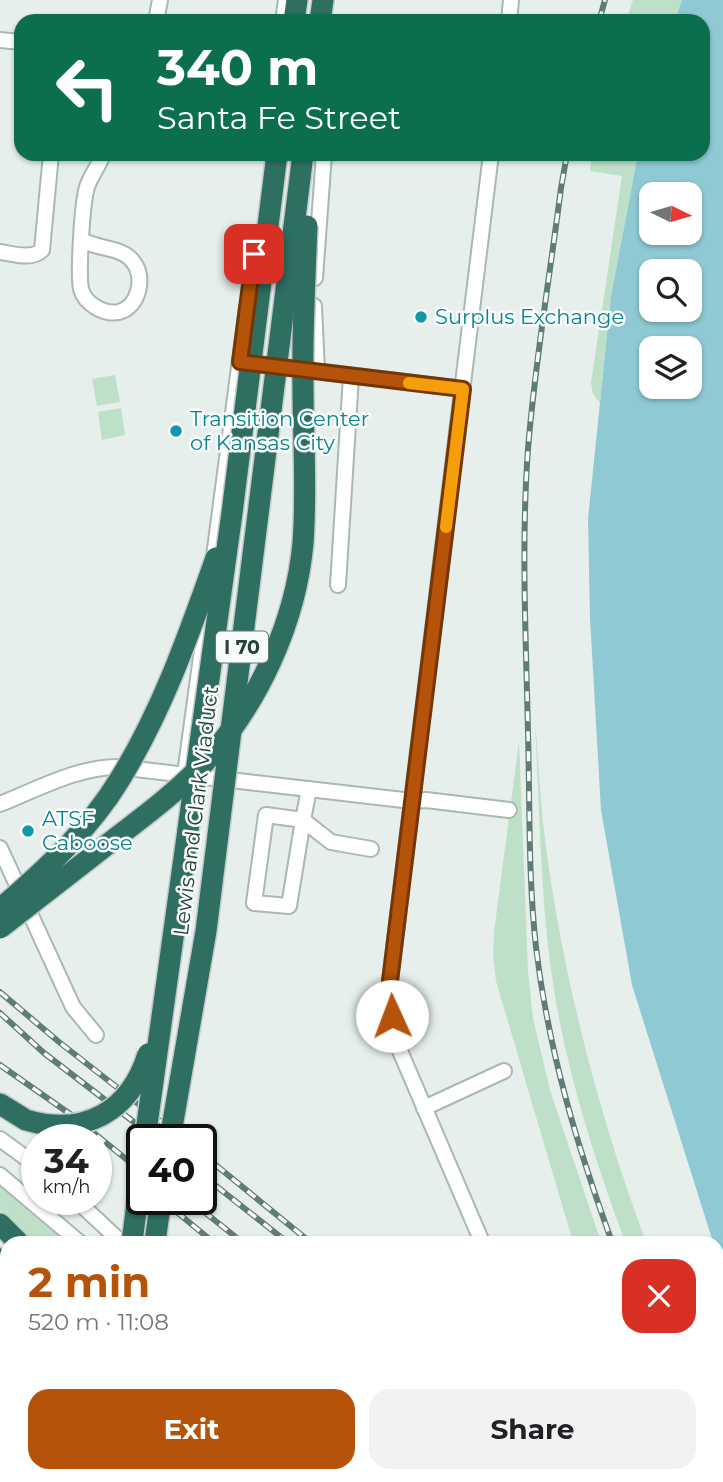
<!DOCTYPE html>
<meta charset="utf-8">
<style>
body{margin:0;font-family:Montserrat,sans-serif;background:#f2f2f2;color:#202124;height:100vh;display:flex;flex-direction:column;font-size:26px;white-space:nowrap}
*{box-sizing:border-box;margin:0}
p{font-size:23px;color:#757577}
.icon{flex:none;width:38px;height:38px;fill:none;stroke:currentColor;stroke-width:2;stroke-linecap:round;stroke-linejoin:round}
.map{position:relative;flex:1;overflow:hidden}
.side{position:absolute;left:0px;top:1236px;width:724px;height:247px;display:flex;flex-direction:column;background:#fff;border-radius:21px 21px 0 0;box-shadow:0 2px 5px #0004}
.side>*{flex:none}
.hud{position:absolute;left:14px;top:14px;width:696px;height:147px;border-radius:21px;box-shadow:0 2px 5px #0004;background:#0b6e4f;color:#fff;overflow:hidden}
.needle{width:46px;rotate:95deg}
.tools{position:absolute;left:639px;top:182px;display:grid;gap:14px}
.tools a{display:grid;place-items:center;width:63px;height:63px;border-radius:14px;background:#fff;box-shadow:0 2px 5px #0004;font-size:35px}
.speed{position:absolute;left:21px;top:1124px;display:flex;gap:14px;font-size:35px;font-weight:700;text-align:center}
.speed>*{display:grid;place-content:center;width:91px;height:91px;border-radius:50%;background:#fff;box-shadow:0 2px 5px #0004;line-height:1}
.speed small{font-size:18px;font-weight:400}
.speed .limit{border:4px solid #111;border-radius:10px;background:#fff;color:#111}
.pin{position:absolute;display:grid;place-items:center;width:60px;height:60px;color:#fff;margin:-30px;border-radius:14px;box-shadow:0 4px 10px #0006}
.me{position:absolute;width:77px;margin:-38px;rotate:358deg;stroke-linejoin:round;filter:drop-shadow(0 0 5px #0008)}
.turn{display:flex;align-items:center;gap:24px;height:147px;padding:0 28px;font-size:32px}
.turn .icon{width:91px;height:91px;stroke-width:2.5}
.turn b{display:block;font-size:49px;line-height:60px}
.round{display:grid;place-items:center;flex:none;width:74px;height:74px;border-radius:21px;background:#f2f2f2}
.headline{display:flex;align-items:center;justify-content:space-between;height:119px;padding:0 28px}
h1{font-size:42px;font-weight:700;line-height:52px;color:#b45309}
.primary-button{display:flex;gap:14px;margin-top:auto;padding:14px 28px}
.primary-button a{flex:1;height:80px;border-radius:21px;background:#b45309;color:#fff;font-size:28px;font-weight:700;line-height:80px;text-align:center}
.primary-button a+a{background:#f2f2f2;color:#202124}
.map>svg:first-child{display:block}
</style>
<div class="map">
<svg width="723" height="1482" viewBox="0 0 723 1482">
<rect width="100%" height="100%" fill="#e6efeb"/>
<!-- green -->
<g fill="#bfe0c8">
<polygon points="633,0 682,0 675,21 626,21"/>
<polygon points="592,154 638,154 611,296 600,403 593,394 591,383 622,176 590,171"/>
<polygon points="115,375 120,402 97,406 92,379"/>
<polygon points="121,408 125,435 102,440 98,412"/>
<path d="M535 723C539 762 540 802 545 840 563 977 598 1113 646 1242H625C596 1163 569 1080 555 996 540 906 540 814 535 723Z"/>
<polygon points="519,741 528,971 533,1018 550,1090 601,1242 573,1242 496,981 493,955 494,932"/>
<polygon points="0,1185 70,1242 33,1242 0,1210"/>
<polygon points="0,1308 7,1315 7,1439 0,1438"/>
<polygon points="718,1421 723,1434 723,1482 716,1482 713,1475 718,1475"/>
</g>
<!-- water -->
<path fill="#8ec9d4" fill-rule="evenodd" d="M682 0H723V1268L718 1256V1242H713L632 985 601 810 590 618 588 519 611 296 638 154H704V21H675ZM651 194H690V233H651ZM651 271H690V310H651ZM651 348H690V387H651Z"/>
<g fill="none" stroke-linecap="round" stroke-linejoin="round">
<defs>
<g id="minor">
<polyline points="156,21 160,0"/>
<polyline points="283,21 286,0"/>
<polyline points="509,21 511,0"/>
<polyline points="0,40 21,42"/>
<path d="M82 240C98 250 123 246 134 263 145 277 139 307 119 312 104 315 85 304 81 289 78 273 82 203 87 187 91 175 99 166 103 154"/>
<path d="M0 252C13 254 32 260 42 250L51 154"/>
<polyline points="315,278 324,154"/>
<polyline points="314,306 317,371"/>
<polyline points="242,362 463,389"/>
<polyline points="213,564 247,307"/>
<polyline points="338,585 351,376"/>
<polyline points="185,774 209,598"/>
<polyline points="309,789 303,820 266,815 254,903 289,906 303,820 331,842 371,849"/>
<path d="M0 804C38 789 77 767 118 767L412 801 426 800 509 810"/>
<polyline points="0,848 73,1007 96,1035"/>
<polyline points="424,1108 504,1071"/>
<polyline points="0,1139 37,1166"/>
<polyline points="0,1175 79,1242"/>
<polyline points="75,1199 121,1242"/>
<polyline points="482,1242 400,1051 392,1016 390,981 491,154"/>
<polyline points="350,1475 355,1482"/>
<polyline points="625,1475 630,1482"/>
<polyline points="296,1482 300,1475"/>
</g>
<g id="highway">
<polyline points="294,21 297,0"/>
<polyline points="320,21 323,0"/>
<polyline points="0,1104 26,1120"/>
<polyline points="0,1224 18,1242"/>
<polyline points="0,1259 7,1268"/>
<polyline points="0,1304 7,1310"/>
<polyline points="98,1475 98,1482"/>
<polyline points="156,1475 160,1482"/>
<polyline points="177,1475 184,1482"/>
<polyline points="203,1475 209,1482"/>
<polyline points="69,1482 70,1475"/>
<polyline points="118,1482 118,1475"/>
<polyline points="138,1482 138,1475"/>
<polyline points="266,1482 273,1475"/>
</g>
</defs>
<!-- minor casing -->
<use href="#minor" stroke="#a8b8b2" stroke-width="18"/>
<!-- highway casing -->
<use href="#highway" stroke="#c2cac8" stroke-width="24"/>
<!-- minor -->
<use href="#minor" stroke="#fff" stroke-width="14"/>
<!-- highway -->
<use href="#highway" stroke="#2f6f62" stroke-width="21"/>
<defs>
<g id="rail">
<polyline points="599,21 605,0"/>
<path d="M567 154 561 188C550 275 535 362 528 449 521 543 526 638 528 733 530 804 528 876 536 947 548 1049 577 1146 612 1242"/>
<polyline points="0,992 59,1042 183,1139"/>
<polyline points="0,1013 44,1053 156,1139"/>
<polyline points="0,1065 73,1116 142,1172"/>
<polyline points="201,1153 310,1242"/>
<polyline points="201,1174 287,1242"/>
<polyline points="161,1199 213,1242"/>
<polyline points="188,1199 242,1242"/>
<polyline points="491,1475 496,1482"/>
<polyline points="514,1475 521,1482"/>
<polyline points="529,1475 535,1482"/>
<polyline points="703,1475 705,1482"/>
</g>
</defs>
<!-- rail casing -->
<use href="#rail" stroke="#5f7d75" stroke-width="6"/>
<!-- rail -->
<use href="#rail" stroke="#f7fbf9" stroke-width="3.5" stroke-dasharray="10" stroke-linecap="butt"/>
<defs>
<g id="highway-bridge">
<path d="M0 909C44 871 90 829 120 779 163 709 189 634 216 558"/>
<path d="M0 928C39 898 78 867 117 837 147 814 179 790 205 762 258 704 296 622 303 543 307 490 303 438 303 385 302 332 305 279 307 226"/>
<path d="M26 1120C84 1137 130 1112 148 1054"/>
<polyline points="145,1139 232,513 277,154"/>
<polyline points="170,1139 206,931 303,154"/>
<polyline points="132,1242 142,1165"/>
<polyline points="155,1242 161,1199"/>
</g>
</defs>
<!-- highway-bridge casing -->
<use href="#highway-bridge" stroke="#c2cac8" stroke-width="24" stroke-linecap="butt"/>
<!-- highway-bridge -->
<use href="#highway-bridge" stroke="#2f6f62" stroke-width="21"/>
</g>
<g fill="none" stroke-linecap="round" stroke-linejoin="round">
<defs>
<polyline id="route" points="254,254 240,362 463,389 390,981 392,1016"/>
</defs>
<!-- route casing -->
<use href="#route" stroke="#753606" stroke-width="18"/>
<!-- route -->
<use href="#route" stroke="#b45309" stroke-width="12"/>
<!-- slow -->
<polyline stroke="#f59e0b" stroke-width="12" points="409,383 463,389 446,527"/>
</g>
<!-- markers -->
<g fill="#0f9aa8" stroke="#f7fbf9" stroke-width="2.5">
<circle cx="421" cy="317" r="7"/>
<circle cx="176" cy="431" r="7"/>
<circle cx="28" cy="831" r="7"/>
</g>
<g text-anchor="middle" stroke-width="5" stroke-linejoin="round" paint-order="stroke">
<!-- shield labels -->
<rect fill="#f7fbf9" stroke="#637a73" stroke-width="2" x="216" y="631.5" width="52" height="31" rx="5"/>
<g font-size="19" font-weight="bold" fill="#24423a">
<text x="242" y="654">I 70</text>
</g>
<!-- culture labels -->
<g font-size="21" fill="#0d838f" stroke="#f7fbf9" text-anchor="start">
<text x="435" y="324">Surplus Exchange</text>
<text x="190" y="426">Transition Center<tspan x="190" dy="24">of Kansas City</tspan></text>
<text x="42" y="826">ATSF<tspan x="42" dy="24">Caboose</tspan></text>
</g>
<!-- street labels -->
<g font-size="21" fill="#24423a" stroke="#f7fbf9">
<text transform="translate(196 811) rotate(-83)" y="7">Lewis and Clark Viaduct</text>
</g>
</g>
</svg>
<div class="tools">
<a><svg class="needle" viewBox="-14 -14 28 28"><path d="M0-13l5 13h-10z" fill="#e53935"/><path d="M0 13l5-13h-10z" fill="#757577"/></svg></a>
<a><svg class="icon" aria-label="search" viewBox="0 0 24 24"><circle cx="10" cy="10" r="6"/><path d="M15 15l6 6"/></svg></a>
<a><svg class="icon" aria-label="layers" viewBox="0 0 24 24"><path d="M12 4l9 5-9 5-9-5zM3 14l9 5 9-5"/></svg></a>
</div>
<div class="speed"><div>34<small>km/h</small></div><div class="limit">40</div></div>
<div class="pin" style="left:254px;top:254px;background:#d93025"><svg class="icon" aria-label="arrive" viewBox="0 0 24 24"><path d="M6 21V4h12l-3 4 3 4H6"/></svg></div>
<svg class="me" style="left:392px;top:1016px" viewBox="-20 -20 40 40"><circle r="19" fill="#fff"/><path d="M0-13L10 11 0 6-10 11z" fill="#b45309"/></svg>
<div class="hud">
<div class="turn"><svg class="icon" aria-label="left" viewBox="0 0 24 24"><path d="M17 20v-9H6M10 6l-5 5 5 5"/></svg><div><b>340 m</b>Santa Fe Street</div></div>
</div>
<section class="side">
<div class="headline"><div><h1>2 min</h1><p>520 m · 11:08</p></div><a class="round" style="background:#d93025;color:#fff"><svg class="icon" aria-label="close" viewBox="0 0 24 24"><path d="M6 6l12 12M18 6L6 18"/></svg></a></div>
<div class="primary-button"><a>Exit</a><a>Share</a></div>
</section>
</div>
